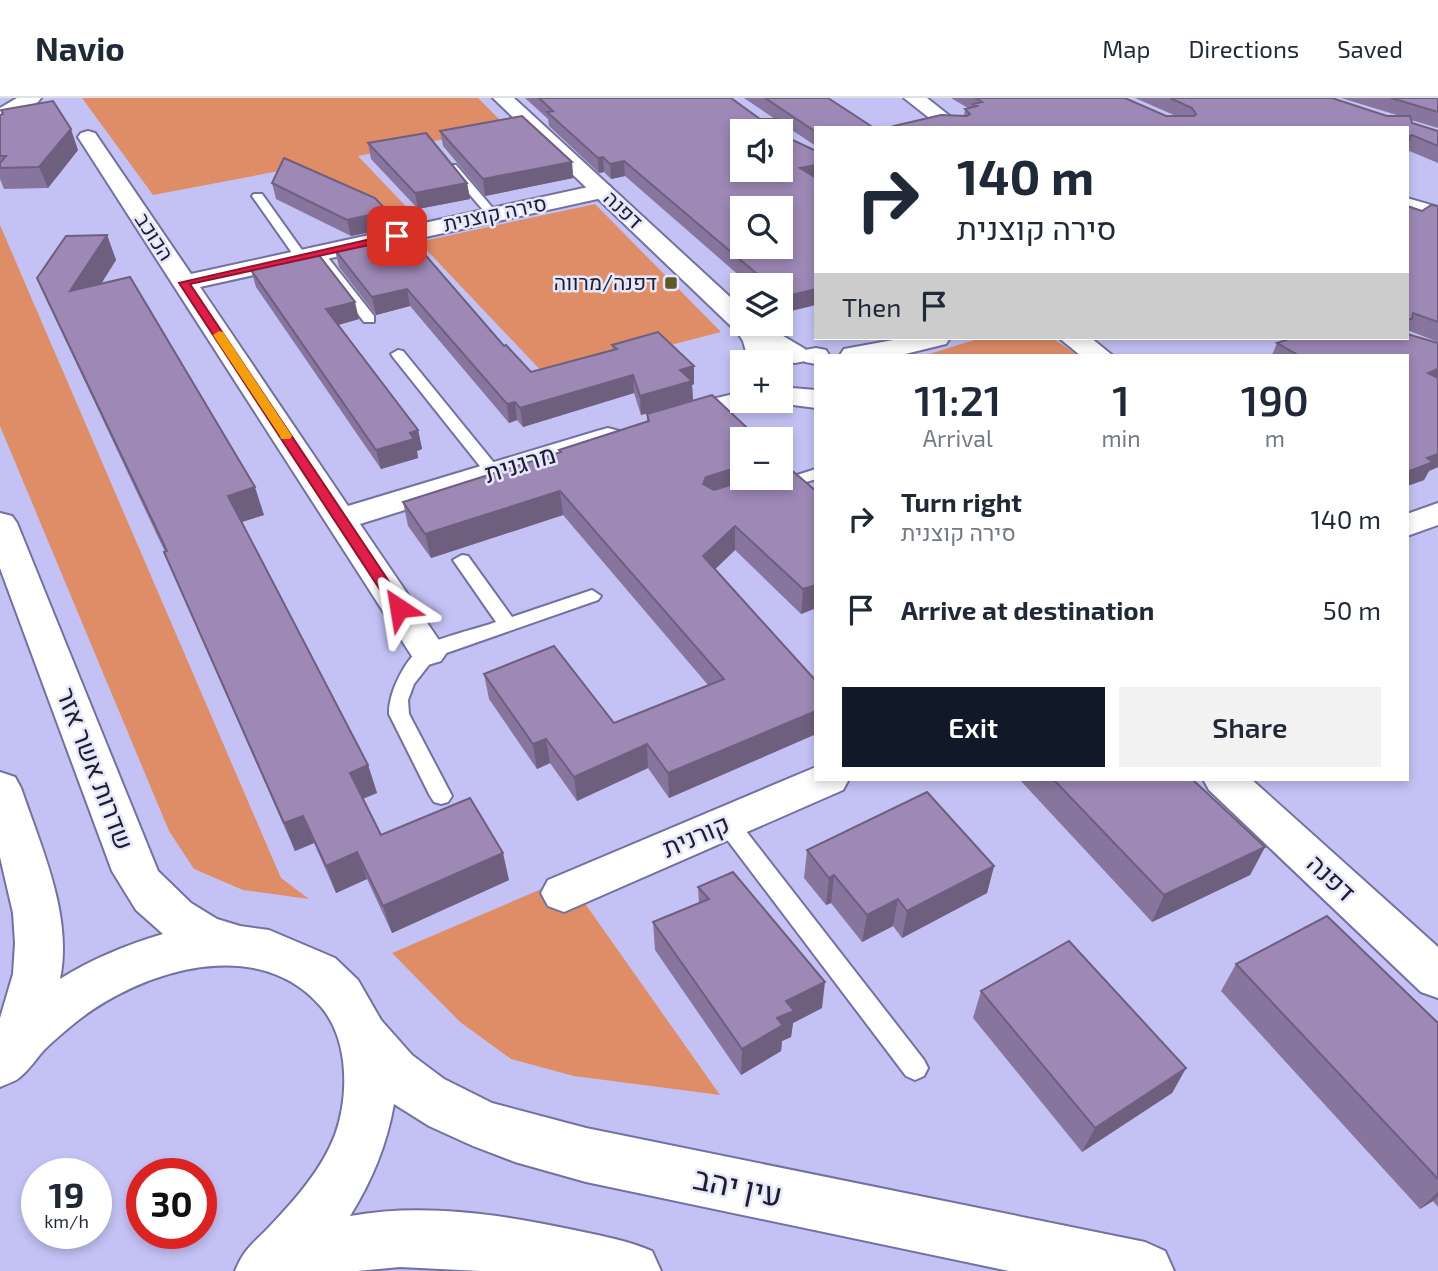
<!DOCTYPE html>
<meta charset="utf-8">
<style>
body{margin:0;font-family:"Exo 2",Heebo,sans-serif;background:#f2f2f3;color:#1f2937;height:100vh;display:flex;flex-direction:column;font-size:26px;white-space:nowrap}
*{box-sizing:border-box;margin:0}
p{font-size:23px;color:#747a83}
.icon{flex:none;width:38px;height:38px;fill:none;stroke:currentColor;stroke-width:2;stroke-linecap:round;stroke-linejoin:round}
.map{position:relative;flex:1;overflow:hidden}
.drawer{position:absolute;left:814px;top:256px;width:595px;height:427px;display:flex;flex-direction:column;background:#fff;border-radius:0px;box-shadow:0 4px 10px #0003}
.drawer>*{flex:none}
.banner{position:absolute;left:814px;top:28px;width:595px;height:214px;border-radius:0px;box-shadow:0 4px 10px #0003;background:#fff;color:#1f2937;overflow:hidden}
.buttons{position:absolute;left:730px;top:21px;display:grid;gap:14px}
.buttons a{display:grid;place-items:center;width:63px;height:63px;border-radius:0px;background:#fff;box-shadow:0 4px 10px #0003;font-size:35px}
.speed{position:absolute;left:21px;top:1060px;display:flex;gap:14px;font-size:35px;font-weight:700;text-align:center}
.speed>*{display:grid;place-content:center;width:91px;height:91px;border-radius:50%;background:#fff;box-shadow:0 4px 10px #0003;line-height:1}
.speed small{font-size:18px;font-weight:400}
.speed .limit{border:10px solid #d22;background:#fff;color:#111}
.pin{position:absolute;display:grid;place-items:center;width:60px;height:60px;color:#fff;margin:-30px;border-radius:14px;box-shadow:0 4px 10px #0006}
.me{position:absolute;width:77px;margin:-38px;rotate:327deg;stroke-linejoin:round;filter:drop-shadow(0 0 5px #0008)}
.turn{display:flex;align-items:center;gap:24px;height:147px;padding:0 28px;font-size:32px}
.turn .icon{width:91px;height:91px;stroke-width:2.5}
.turn b{display:block;font-size:49px;line-height:60px}
.then{display:flex;align-items:center;height:66px;padding:0 28px;background:#0003;gap:14px;font-size:26px}
.eta{display:flex;justify-content:space-evenly;align-items:center;height:119px;text-align:center}
.eta b{font-size:42px;font-weight:600;line-height:49px}
.primary-button{display:flex;gap:14px;margin-top:auto;padding:14px 28px}
.primary-button a{flex:1;height:80px;border-radius:0px;background:#111827;color:#fff;font-size:28px;font-weight:600;line-height:80px;text-align:center}
.primary-button a+a{background:#f2f2f3;color:#1f2937}
ul{padding:0;list-style:none}
li{display:flex;align-items:center;gap:21px;height:91px;padding:0 28px}
li div{flex:1}
li b{display:block;font-size:26px}
li em{font-style:normal}
header{display:flex;align-items:center;gap:42px;box-sizing:border-box;height:98px;padding:0 35px;background:#fff;border-bottom:2px solid #e0e1e3}
header strong{font-size:33px}
nav{display:flex;gap:38px;margin-inline-start:auto;font-size:24px}
.map>svg:first-child{display:block}
</style>
<header>
<strong>Navio</strong>
<nav><a>Map</a><a>Directions</a><a>Saved</a></nav>
</header>
<div class="map">
<svg width="1438" height="1173" viewBox="0 0 1438 1173">
<rect width="100%" height="100%" fill="#c4c2f5"/>
<!-- green -->
<g fill="#df8d66">
<polygon points="82,0 478,0 507,29 358,58 418,121 400,124 390,116 295,70 153,97"/>
<polygon points="595,106 721,234 547,279 419,144"/>
<polygon points="0,127 281,780 309,801 243,792 194,771 169,733 0,328"/>
<polygon points="981,240 1052,240 1078,257 926,257"/>
<polygon points="567,780 720,997 574,978 511,961 460,924 392,855"/>
</g>
<g fill="none" stroke-linecap="round" stroke-linejoin="round">
<defs>
<g id="service">
<polygon points="448,67 456,67 497,115 497,119 489,119 448,71"/>
<polygon points="254,96 262,96 307,159 305,162 297,162 252,98"/>
<polygon points="318,151 322,152 374,218 374,224 364,224 312,155"/>
<polygon points="398,252 403,253 499,371 501,374 499,377 487,377 393,259 391,256"/>
<polygon points="816,371 816,381 778,393 770,388 772,385"/>
<path d="M462 457 468 458 512 519 592 492 601 498 598 502 435 559 414 586 408 602 409 616 452 698 448 704 441 706 434 704 430 698 389 616C388 596 405 560 423 549 439 539 477 531 496 524L453 462Z"/>
<polygon points="727,717 735,719 924,962 928,970 924,978 915,982 906,978 719,731 716,725 719,719"/>
</g>
<g id="minor">
<polygon points="904,0 927,0 965,30 942,30"/>
<polygon points="88,33 95,35 191,176 602,86 610,88 613,93 610,98 602,100 200,189 348,408 597,333 608,330 619,333 623,339 619,345 360,426 447,554 441,563 428,567 415,563 78,39 81,35"/>
<polygon points="742,220 742,226 759,226 771,243 777,264 749,264 743,243 733,227 737,221"/>
<polygon points="904,240 950,240 946,246 901,257 840,257 844,251"/>
<polygon points="1059,240 1091,240 1112,257 1080,257"/>
<polygon points="816,250 826,252 829,257 816,257 816,266 805,264 801,258 805,252"/>
<polygon points="742,294 742,303 757,303 752,309 673,328 662,325 658,319 662,313"/>
<polygon points="816,669 816,681 849,681 843,692 564,814 548,808 541,795 548,782"/>
</g>
<g id="tertiary">
<polygon points="17,0 41,0 38,4 0,24 0,10"/>
<polygon points="493,0 514,0 742,210 742,226 763,226 805,251 809,257 805,263 795,265 785,263 735,232"/>
<polygon points="1407,100 1438,109 1438,123 1407,114"/>
<polygon points="780,289 816,292 816,310 770,304 780,303"/>
<polygon points="1438,405 1438,427 1407,438 1407,416"/>
<path d="M0 415 12 418 17 425 158 773 191 805 217 821 240 828 269 832 335 860 358 882 381 922 412 957 444 981 492 1005 586 1030 1145 1144 1165 1153 1174 1173H1009L586 1084 515 1064 473 1048 429 1028 394 1006C387 1046 372 1083 350 1118 422 1105 498 1116 569 1131 598 1137 626 1142 652 1153L661 1173H480L400 1169 357 1173H235C245 1149 253 1146 270 1128 295 1102 322 1071 335 1037 349 998 349 943 322 910 260 835 141 872 76 924 65 933 54 942 44 952 36 961 29 972 19 980 14 984 6 986 0 989V920L13 876 15 845 13 815 0 759V674L15 679 21 690C41 749 73 818 60 881 92 861 126 847 163 836L136 812 112 773 0 470Z"/>
<polygon points="1203,681 1251,681 1438,849 1438,900 1421,894 1209,692"/>
</g>
</defs>
<!-- service casing -->
<use href="#service" stroke="#73719f" stroke-width="4"/>
<!-- minor casing -->
<use href="#minor" stroke="#73719f" stroke-width="4"/>
<!-- tertiary casing -->
<use href="#tertiary" stroke="#73719f" stroke-width="4"/>
<!-- service -->
<use href="#service" fill="#fff" fill-rule="evenodd"/>
<!-- minor -->
<use href="#minor" fill="#fff" fill-rule="evenodd"/>
<!-- tertiary -->
<use href="#tertiary" fill="#fff" fill-rule="evenodd"/>
</g>
<!-- wall -->
<g fill="#87759d">
<polygon points="525,0 731,0 760,21 775,21 744,0 828,0 816,30 816,48 778,23 742,33 816,53 783,215 780,213 780,187 750,187 625,78 611,81 604,74 599,75 549,28 548,21"/>
<polygon points="951,0 1125,0 1166,18 1176,18 1135,0 1332,0 1387,18 1400,18 1341,0 1438,0 1438,30 1411,22 1412,25 1438,33 1438,65 1407,52 1407,30 893,30 894,28 964,18 965,11 968,10"/>
<polygon points="0,17 78,52 48,90 4,91 0,81"/>
<polygon points="440,33 572,64 573,80 485,98 443,48"/>
<polygon points="368,45 467,85 470,101 418,111 371,61"/>
<polygon points="272,85 390,130 351,138 276,101"/>
<polygon points="1407,108 1422,113 1438,108 1438,244 1407,232"/>
<polygon points="402,130 504,248 531,274 613,252 612,247 694,286 692,287 693,302 641,317 634,295 523,329 517,322 509,325 410,208 376,217 339,169 335,152 377,143 375,135"/>
<polygon points="107,137 116,162 101,186 264,417 242,424 368,667 377,695 363,701 381,737 509,782 392,835 367,781 336,795 314,745 295,753 176,482 164,454 165,454 48,205 37,180"/>
<polygon points="251,172 359,221 338,227 418,332 422,351 417,353 418,360 381,371 256,189"/>
<polygon points="1407,236 1438,245 1438,369 1429,373 1424,382 1407,388 1407,257 1272,257 1277,245 1292,240 1407,240"/>
<polygon points="647,316 742,380 816,393 816,510 801,516 735,452 715,471 816,583 816,636 669,700 648,670 577,703 550,665 537,671 489,601 484,576 614,625 708,587 563,417 431,460 408,428 403,404 559,355 559,352 647,323"/>
<polygon points="1019,681 1192,681 1265,749 1250,777 1152,824"/>
<polygon points="807,752 994,768 987,795 902,840 893,828 862,844 831,805 826,807 804,780"/>
<polygon points="698,789 822,910 793,925 791,939 782,943 781,953 741,977 655,852 653,824 699,805"/>
<polygon points="1236,866 1438,925 1438,1109 1433,1103 1420,1111 1221,893"/>
<polygon points="981,893 1186,970 1172,995 1082,1054 973,920"/>
</g>
<!-- shaded-wall -->
<g fill="#6e5f7f">
<polygon points="71,31 78,52 48,90 39,69"/>
<polygon points="1412,37 1407,50 1407,39"/>
<polygon points="603,59 604,74 599,75 598,60"/>
<polygon points="624,63 625,78 611,81 610,66"/>
<polygon points="572,64 573,80 485,98 483,81"/>
<polygon points="816,67 816,81 800,70"/>
<polygon points="467,85 470,101 418,111 415,95"/>
<polygon points="387,113 390,130 351,138 347,122"/>
<polygon points="107,137 116,162 80,219 70,193"/>
<polygon points="407,191 410,208 376,217 372,199"/>
<polygon points="816,191 816,207 783,215 783,199"/>
<polygon points="355,204 359,221 331,229 326,211"/>
<polygon points="694,268 694,286 692,287 693,302 641,317 640,298 680,272"/>
<polygon points="1438,271 1438,286 1428,275"/>
<polygon points="633,277 634,295 523,329 520,310"/>
<polygon points="515,304 517,322 509,325 507,306"/>
<polygon points="418,332 422,351 417,353 418,360 381,371 376,352 410,335"/>
<polygon points="1438,356 1438,369 1429,373 1424,382 1407,388 1407,374 1427,360"/>
<polygon points="742,368 742,380 775,380 706,402 703,386 706,379"/>
<polygon points="255,389 264,417 238,425 228,398"/>
<polygon points="560,393 563,417 431,460 425,436"/>
<polygon points="735,428 735,452 704,482 703,458"/>
<polygon points="816,487 816,510 801,516 803,491"/>
<polygon points="816,613 816,636 669,700 668,675"/>
<polygon points="546,641 550,665 537,671 533,646"/>
<polygon points="647,646 648,670 577,703 574,679"/>
<polygon points="368,667 377,695 359,702 350,675"/>
<polygon points="303,718 314,745 295,753 284,725"/>
<polygon points="1265,749 1250,777 1152,824 1164,797"/>
<polygon points="357,754 367,781 336,795 326,768"/>
<polygon points="503,755 509,782 392,835 383,808"/>
<polygon points="994,768 987,795 902,840 907,813"/>
<polygon points="834,777 831,805 826,807 829,780"/>
<polygon points="898,801 893,828 862,844 867,817"/>
<polygon points="825,884 822,910 793,925 791,939 782,943 781,953 741,977 742,951 777,920 786,903"/>
<polygon points="1186,970 1172,995 1082,1054 1095,1030"/>
<polygon points="1438,1094 1438,1098 1433,1103 1420,1111"/>
</g>
<!-- building -->
<g fill="#9d88b6" stroke="#6e5f7f" stroke-width="2" fill-rule="evenodd">
<path d="M539 0H731L760 21H778L779 33H742V72H780V36L816 53V67L800 70 816 80V191L783 199 780 196V187H770L624 63 610 66 603 59 598 60 547 14 553 13ZM742 110H780V149H742Z"/>
<polygon points="765,0 828,0 874,30 816,30 816,34"/>
<polygon points="976,0 1125,0 1166,18 1194,18 1196,16 1192,10 1170,0 1332,0 1387,18 1410,18 1412,25 1438,33 1438,48 1412,37 1407,39 1407,30 897,30 894,28 941,17 967,18 970,16 965,11 977,8 973,6 982,4"/>
<polygon points="1391,0 1438,0 1438,14"/>
<polygon points="53,3 71,31 39,69 0,70 0,65 6,58 0,58 0,17 3,16 1,12"/>
<polygon points="522,18 572,64 483,81 440,33"/>
<polygon points="426,35 467,85 415,95 368,45"/>
<polygon points="284,60 375,100 387,113 347,122 272,85"/>
<polygon points="1431,107 1438,108 1438,224 1413,215 1412,221 1407,221 1407,108 1422,113"/>
<polygon points="402,130 504,248 506,247 531,274 617,251 612,247 658,234 694,268 680,272 692,283 640,298 633,277 520,310 515,304 507,306 407,191 372,199 335,152 386,141 375,135"/>
<polygon points="107,137 70,193 130,179 255,389 228,398 368,667 350,675 381,737 470,700 503,755 383,808 357,754 326,768 303,718 284,725 164,454 167,453 37,180 66,138"/>
<polygon points="318,156 355,204 326,211 418,332 410,335 414,341 376,352 251,172"/>
<polygon points="1407,236 1438,245 1438,271 1428,275 1438,280 1438,356 1427,360 1433,364 1407,374 1407,257 1298,257 1277,245 1292,240 1407,240"/>
<polygon points="712,297 759,341 742,341 742,368 706,379 703,386 714,392 753,380 780,380 780,371 788,369 816,393 816,487 803,491 735,428 703,458 816,583 816,613 668,675 647,646 574,679 546,641 533,646 484,576 554,548 614,625 724,581 560,393 425,436 403,404 561,354 559,352 649,323 647,316"/>
<polygon points="1053,681 1192,681 1265,749 1164,797"/>
<polygon points="927,694 994,768 907,813 898,801 867,817 834,777 829,780 807,752"/>
<polygon points="733,774 825,884 786,903 794,913 777,920 783,927 742,951 653,824 709,801 698,789"/>
<polygon points="1327,818 1438,925 1438,1081 1236,866"/>
<polygon points="1069,843 1186,970 1095,1030 981,893"/>
</g>
<!-- route -->
<polygon fill="#e11d48" stroke="#92132f" stroke-width="2" points="397,135 402,138 401,140 190,186 404,506 407,510 404,513 394,513 179,185"/>
<!-- slow -->
<polygon fill="#f59e0b" points="219,233 223,234 292,338 290,341 281,341 280,338 213,237"/>
<!-- markers -->
<rect fill="#5c5a26" stroke="#e7e7fc" stroke-width="2.5" x="664" y="178" width="14" height="14" rx="3.5"/>
<g text-anchor="middle" stroke-width="5" stroke-linejoin="round" paint-order="stroke">
<!-- far-street labels -->
<g font-size="21" fill="#1e1d30" stroke="#e7e7fc">
<text transform="translate(623 112) rotate(43)" y="7">דפנה</text>
<text transform="translate(495 116) rotate(-12)" y="7">סירה קוצנית</text>
<text transform="translate(154 139) rotate(57)" y="7">הכוכב</text>
</g>
<!-- far-poi labels -->
<g font-size="21" fill="#1e1d30" stroke="#e7e7fc" text-anchor="end">
<text x="657" y="192">דפנה/מרווה</text>
</g>
<!-- street labels -->
<g font-size="26" fill="#1e1d30" stroke="#e7e7fc">
<text transform="translate(520 366) rotate(-17)" y="9">מרגנית</text>
<text transform="translate(95 671) rotate(69)" y="9">שדרות אשר אזר</text>
<text transform="translate(696 738) rotate(-23)" y="9">קורנית</text>
<text transform="translate(1331 780) rotate(43)" y="9">דפנה</text>
</g>
<!-- near-street labels -->
<g font-size="32" fill="#1e1d30" stroke="#e7e7fc">
<text transform="translate(738 1089) rotate(12)" y="11">עין יהב</text>
</g>
</g>
</svg>
<div class="buttons">
<a><svg class="icon" aria-label="sound" viewBox="0 0 24 24"><path d="M4 9h4l5-4v14l-5-4H4zM17 9q2 3 0 6"/></svg></a>
<a><svg class="icon" aria-label="search" viewBox="0 0 24 24"><circle cx="10" cy="10" r="6"/><path d="M15 15l6 6"/></svg></a>
<a><svg class="icon" aria-label="layers" viewBox="0 0 24 24"><path d="M12 4l9 5-9 5-9-5zM3 14l9 5 9-5"/></svg></a>
<a>+</a>
<a>−</a>
</div>
<div class="speed"><div>19<small>km/h</small></div><div class="limit">30</div></div>
<div class="pin" style="left:397px;top:138px;background:#d93025"><svg class="icon" aria-label="arrive" viewBox="0 0 24 24"><path d="M6 21V4h12l-3 4 3 4H6"/></svg></div>
<svg class="me" style="left:399px;top:510px" viewBox="-20 -20 40 40"><path d="M0-17L14 15 0 8-14 15z" fill="#e11d48" stroke="#fff" stroke-width="4"/></svg>
<div class="banner">
<div class="turn"><svg class="icon" aria-label="right" viewBox="0 0 24 24"><path d="M7 20v-9h11M14 6l5 5-5 5"/></svg><div><b>140 m</b>סירה קוצנית</div></div>
<div class="then">Then<svg class="icon" aria-label="arrive" viewBox="0 0 24 24"><path d="M6 21V4h12l-3 4 3 4H6"/></svg></div>
</div>
<section class="drawer">
<div class="eta">
<div><b>11:21</b><p>Arrival</p></div>
<div><b>1</b><p>min</p></div>
<div><b>190</b><p>m</p></div>
</div>
<ul>
<li><svg class="icon" aria-label="right" viewBox="0 0 24 24"><path d="M7 20v-9h11M14 6l5 5-5 5"/></svg><div><b>Turn right</b><p>סירה קוצנית</p></div><em>140 m</em></li>
<li><svg class="icon" aria-label="arrive" viewBox="0 0 24 24"><path d="M6 21V4h12l-3 4 3 4H6"/></svg><div><b>Arrive at destination</b></div><em>50 m</em></li>
</ul>
<div class="primary-button"><a>Exit</a><a>Share</a></div>
</section>
</div>
